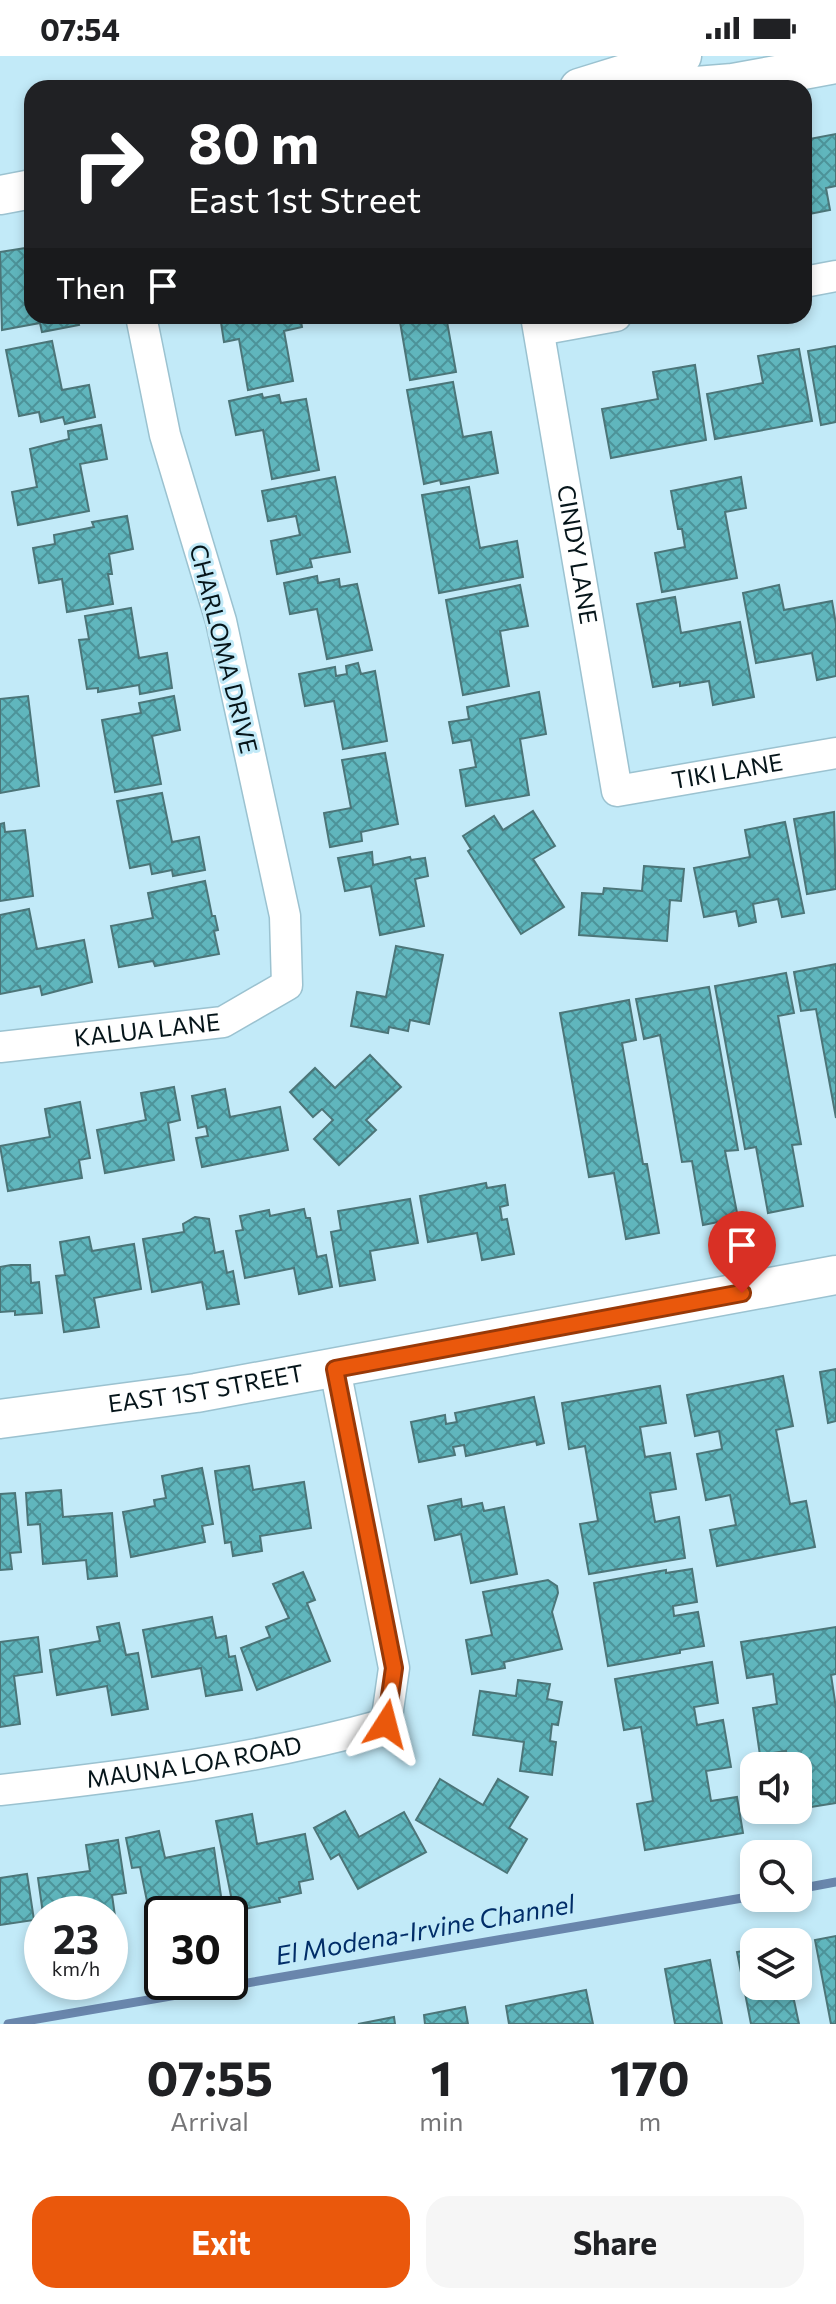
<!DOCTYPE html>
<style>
body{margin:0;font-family:Commissioner,sans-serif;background:#f6f6f6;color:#202124;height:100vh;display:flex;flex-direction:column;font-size:30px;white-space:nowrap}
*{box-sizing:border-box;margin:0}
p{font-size:26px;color:#757577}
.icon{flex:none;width:44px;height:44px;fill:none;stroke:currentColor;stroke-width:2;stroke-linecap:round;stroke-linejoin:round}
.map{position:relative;height:1968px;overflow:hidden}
.details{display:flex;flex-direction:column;background:#fff;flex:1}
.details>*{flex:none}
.hud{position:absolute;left:24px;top:24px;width:788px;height:244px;border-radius:24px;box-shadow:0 4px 12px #0003;background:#202124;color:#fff;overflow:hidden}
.tools{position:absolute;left:740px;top:1696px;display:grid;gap:16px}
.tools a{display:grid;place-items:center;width:72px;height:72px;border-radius:16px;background:#fff;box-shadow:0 4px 12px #0003;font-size:40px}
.speed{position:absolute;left:24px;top:1840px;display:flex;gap:16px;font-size:40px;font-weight:700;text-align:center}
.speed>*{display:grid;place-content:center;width:104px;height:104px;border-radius:50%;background:#fff;box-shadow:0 4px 12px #0003;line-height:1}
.speed small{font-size:20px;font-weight:400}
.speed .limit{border:4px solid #111;border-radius:12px;background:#fff;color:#111}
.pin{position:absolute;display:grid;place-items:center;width:68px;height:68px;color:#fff;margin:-82px -34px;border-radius:50% 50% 50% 0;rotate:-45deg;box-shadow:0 0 8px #0007}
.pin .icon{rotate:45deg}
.me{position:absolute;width:88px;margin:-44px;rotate:9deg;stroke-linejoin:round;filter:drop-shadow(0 0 6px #0008)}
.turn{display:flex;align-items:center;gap:28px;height:168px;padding:0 32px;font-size:36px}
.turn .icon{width:104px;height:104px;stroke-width:2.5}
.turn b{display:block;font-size:56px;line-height:68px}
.then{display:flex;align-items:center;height:76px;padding:0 32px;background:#0003;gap:16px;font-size:30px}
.eta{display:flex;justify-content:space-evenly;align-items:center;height:136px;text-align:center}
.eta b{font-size:48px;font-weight:700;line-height:56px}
.action{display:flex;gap:16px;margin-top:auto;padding:16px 32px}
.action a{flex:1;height:92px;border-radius:24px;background:#ea580c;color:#fff;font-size:32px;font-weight:700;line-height:92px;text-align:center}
.action a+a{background:#f6f6f6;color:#202124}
.status{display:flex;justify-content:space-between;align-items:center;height:56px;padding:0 40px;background:#fff;direction:ltr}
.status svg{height:22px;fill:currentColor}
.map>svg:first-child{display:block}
</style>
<div class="status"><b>07:54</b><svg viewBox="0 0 49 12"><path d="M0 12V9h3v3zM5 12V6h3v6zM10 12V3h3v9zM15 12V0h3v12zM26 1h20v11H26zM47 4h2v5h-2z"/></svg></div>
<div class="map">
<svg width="836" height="1968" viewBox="0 0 836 1968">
<defs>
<pattern id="building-cross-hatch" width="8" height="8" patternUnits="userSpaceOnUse" patternTransform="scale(2)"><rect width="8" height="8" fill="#60b6bd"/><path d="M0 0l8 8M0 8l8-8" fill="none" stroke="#4d9399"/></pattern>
</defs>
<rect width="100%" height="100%" fill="#c2eaf8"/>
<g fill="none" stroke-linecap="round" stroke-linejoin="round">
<!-- stream -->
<g stroke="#6986ac" stroke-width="9">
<polyline points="798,1833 836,1826"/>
<polyline points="8,1968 754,1840"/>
</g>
</g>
<!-- building -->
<g fill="url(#building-cross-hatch)" stroke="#4c7578" stroke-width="2">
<polygon points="836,78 836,130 826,132 830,154 804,159 804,84"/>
<polygon points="32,191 32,260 77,260 79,269 42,276 40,267 2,274 0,196"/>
<polygon points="220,260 300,260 302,271 284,275 293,325 248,334 239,283 224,286"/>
<polygon points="399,260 446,260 456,316 410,324"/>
<polygon points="52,285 62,334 89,329 95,361 65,368 63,361 41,366 39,356 19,360 6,294"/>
<polygon points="836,290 836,366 821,369 808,295"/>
<polygon points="799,293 812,365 715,383 707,338 763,327 758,300"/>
<polygon points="695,309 706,384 611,402 602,353 658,343 653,316"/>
<polygon points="453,326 463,381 491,376 498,417 441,428 440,424 424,428 407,334"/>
<polygon points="262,338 263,342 279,339 281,347 306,343 319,414 272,423 263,374 236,379 229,345"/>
<polygon points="101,369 107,403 80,408 89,455 18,469 12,436 37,431 30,393 69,383 68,375"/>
<polygon points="335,421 350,496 310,503 312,511 277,518 271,485 300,479 296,460 268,465 262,435"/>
<polygon points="741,421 746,452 725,456 737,522 662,536 655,497 685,491 682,473 678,473 671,435"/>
<polygon points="469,431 480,492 517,485 523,521 439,537 422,439"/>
<polygon points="127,460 133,493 109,498 112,518 108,518 113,548 67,556 62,523 39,527 33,492 55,488 54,479 94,471 92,466"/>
<polygon points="317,520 318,527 339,523 340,531 357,528 372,594 327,603 317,553 290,558 284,527"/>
<polygon points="520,529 528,570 500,575 509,630 463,639 446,544"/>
<polygon points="779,529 784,554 832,545 836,568 836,620 817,624 812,597 756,607 743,537"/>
<polygon points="675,541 681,577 740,566 754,641 713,649 709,625 680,630 680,626 653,631 637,548"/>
<polygon points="131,552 139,602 167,597 172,632 140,638 139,629 98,636 98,632 87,633 79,584 89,583 85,560"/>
<polygon points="358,607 361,618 375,615 387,685 343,693 334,645 305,650 299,618 335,611 336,620 347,618 346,610"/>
<polygon points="539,636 546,678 520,683 529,739 466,750 460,714 476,711 471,684 453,687 449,666 469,663 467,651"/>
<polygon points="28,640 39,730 0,737 0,643"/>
<polygon points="174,640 180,674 152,680 161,728 115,736 102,664 141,657 139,647"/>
<polygon points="385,697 398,768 361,776 362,785 330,791 324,757 351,752 342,704"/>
<polygon points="162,737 172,786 199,781 205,814 173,820 172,814 152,818 150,808 130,812 117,745"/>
<polygon points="533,755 555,790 533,803 564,851 521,878 468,795 471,793 463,780 494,760 503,774"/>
<polygon points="834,756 836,833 807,838 794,763"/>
<polygon points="785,766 804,857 782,861 778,843 753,848 756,866 739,870 736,855 704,861 694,812 750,801 745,774"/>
<polygon points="4,767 5,776 25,774 33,840 0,845 0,768"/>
<polygon points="372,796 373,809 410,801 411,804 425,802 428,820 415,823 424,870 380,879 371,830 345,835 338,802"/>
<polygon points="644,810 684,813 681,845 670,844 667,885 579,879 582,837 603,838 604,832 642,835"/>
<polygon points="205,825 212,860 215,860 218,874 214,875 219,898 155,910 153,905 119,911 111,870 153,862 148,837"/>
<polygon points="29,853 37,893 84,884 92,926 42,939 40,930 0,938 0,859"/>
<polygon points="396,890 443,899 429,968 410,964 408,975 389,971 388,977 351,970 357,936 386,941"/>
<polygon points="836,908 836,1062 816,953 801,955 794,916"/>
<polygon points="786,917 794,957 778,960 801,1088 792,1089 803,1150 768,1157 756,1091 745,1093 715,930"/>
<polygon points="709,931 738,1094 725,1095 738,1162 703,1169 692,1105 682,1106 660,979 644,983 636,943"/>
<polygon points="629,944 636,984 622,987 643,1108 647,1108 659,1177 626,1183 614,1117 589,1121 560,957"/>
<polygon points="370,999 401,1031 366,1064 376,1074 339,1109 314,1083 333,1064 322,1053 313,1061 290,1036 315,1012 335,1032"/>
<polygon points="174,1031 180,1064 168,1067 174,1104 105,1117 97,1074 146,1064 141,1037"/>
<polygon points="225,1033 230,1061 280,1051 288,1094 202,1111 196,1082 208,1080 206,1070 198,1072 192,1040"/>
<polygon points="80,1046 90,1102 79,1104 82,1122 8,1135 0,1090 50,1081 45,1053"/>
<polygon points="486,1127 487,1132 505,1129 508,1149 500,1151 502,1164 507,1163 514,1198 482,1204 477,1177 428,1186 420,1140"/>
<polygon points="410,1143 418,1187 370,1195 375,1224 340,1230 331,1176 341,1174 338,1155"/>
<polygon points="304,1153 306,1162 310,1162 317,1201 326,1199 332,1231 299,1238 294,1212 245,1222 236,1175 243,1174 240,1160 269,1154 270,1160"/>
<polygon points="195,1161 209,1163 215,1197 223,1195 227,1217 233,1215 239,1248 207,1253 202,1226 152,1236 143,1183 184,1176 183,1168"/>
<polygon points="89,1181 92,1195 134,1188 141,1233 94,1242 99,1271 64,1276 56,1220 65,1219 60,1186"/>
<polygon points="11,1209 30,1209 31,1227 39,1226 42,1257 15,1259 15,1255 0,1256 0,1211"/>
<polygon points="836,1313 836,1365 828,1367 820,1316"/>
<polygon points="783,1320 793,1370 776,1374 790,1448 806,1445 815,1491 717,1510 710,1474 736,1469 730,1439 706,1444 697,1398 722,1393 719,1375 695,1380 687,1339"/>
<polygon points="660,1330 666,1367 640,1371 645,1401 670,1397 676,1433 650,1437 655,1466 679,1461 685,1502 589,1518 580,1468 598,1465 585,1390 569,1393 562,1347"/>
<polygon points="534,1341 544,1387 537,1389 536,1385 466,1400 464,1389 453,1391 455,1399 419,1406 411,1366 445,1359 446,1368 457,1366 455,1357"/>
<polygon points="249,1410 253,1434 304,1426 311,1472 260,1480 262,1495 233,1500 231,1486 225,1487 215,1415"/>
<polygon points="202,1412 213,1468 202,1470 205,1486 131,1501 123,1456 155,1450 154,1444 166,1442 162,1420"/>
<polygon points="61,1434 63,1461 112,1457 117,1520 88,1523 86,1504 43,1508 40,1468 28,1469 26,1437"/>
<polygon points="15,1437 21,1496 10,1497 12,1513 0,1514 0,1438"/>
<polygon points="461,1443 462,1451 482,1447 484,1455 504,1451 517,1518 471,1527 461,1478 435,1484 428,1450"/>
<polygon points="692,1513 697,1546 673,1550 674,1560 698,1556 704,1590 680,1594 680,1597 608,1610 594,1527 666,1514 666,1517"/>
<polygon points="303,1516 315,1544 307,1547 330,1605 257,1634 241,1592 270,1581 266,1571 289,1562 273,1528"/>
<polygon points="548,1524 557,1530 558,1537 552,1556 562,1593 504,1606 505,1612 472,1618 466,1584 492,1579 483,1536"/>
<polygon points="212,1561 216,1582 226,1580 229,1601 235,1600 242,1634 206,1640 201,1612 152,1621 143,1574"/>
<polygon points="119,1567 126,1599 138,1597 148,1653 112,1659 107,1630 57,1639 50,1594 100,1585 97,1571"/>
<polygon points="836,1571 836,1618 831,1619 836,1652 836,1747 798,1753 798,1710 789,1710 786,1695 760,1699 753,1652 777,1648 773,1618 747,1622 741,1586"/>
<polygon points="38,1581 42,1616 14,1620 20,1668 0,1671 0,1586"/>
<polygon points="712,1606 718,1647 694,1651 697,1669 723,1664 731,1711 706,1715 711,1745 737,1741 743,1777 645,1794 637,1748 653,1745 641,1671 624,1674 615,1623"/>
<polygon points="518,1624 550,1628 547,1643 562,1646 558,1669 552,1668 550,1685 556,1686 552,1719 520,1715 524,1686 473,1679 480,1635 516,1640"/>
<polygon points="440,1723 483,1749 498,1723 528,1741 509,1772 527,1783 507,1817 416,1764"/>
<polygon points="345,1755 359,1781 404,1756 426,1796 358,1833 339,1798 331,1803 314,1772"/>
<polygon points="252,1758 257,1788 305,1778 313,1823 299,1826 301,1837 279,1842 280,1846 234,1855 216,1765"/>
<polygon points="159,1775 165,1802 214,1792 223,1854 190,1858 187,1842 148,1850 140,1811 132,1812 126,1782"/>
<polygon points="118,1784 126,1837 112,1839 115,1860 110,1861 110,1858 43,1858 38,1822 90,1815 86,1789"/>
<polygon points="27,1818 34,1864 0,1869 0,1822"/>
<polygon points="836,1880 836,1968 831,1968 815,1884"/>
<polygon points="754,1893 754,1930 791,1930 799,1968 751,1968 737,1896"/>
<polygon points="710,1904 722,1968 675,1968 665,1913"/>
<polygon points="586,1934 593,1968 509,1968 506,1950"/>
<polygon points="465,1951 468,1968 425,1968 424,1959"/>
<polygon points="394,1961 395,1968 358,1968"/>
</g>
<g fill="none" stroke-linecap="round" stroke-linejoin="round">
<defs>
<g id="minor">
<polyline points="804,226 836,220"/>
<path id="s1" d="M536 260 617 735 836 697"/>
<polyline points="539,274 616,260"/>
<path id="s2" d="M0 991 223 966 287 929 285 860 221 565 165 379 141 260"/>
<path id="s3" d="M0 1734C129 1720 260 1703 386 1668L394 1612 335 1313"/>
</g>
<g id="major">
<polyline points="579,32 682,0"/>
<polyline points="671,32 733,27 836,8"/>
<polyline points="0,139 32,133"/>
<path id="s4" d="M0 1363 196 1337 836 1219"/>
</g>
</defs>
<!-- minor casing -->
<use href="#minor" stroke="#9bc2d0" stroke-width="33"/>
<!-- major casing -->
<use href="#major" stroke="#9bc2d0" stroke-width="41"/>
<!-- minor -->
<use href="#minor" stroke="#fff" stroke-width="30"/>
<!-- major -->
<use href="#major" stroke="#fff" stroke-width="38"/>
</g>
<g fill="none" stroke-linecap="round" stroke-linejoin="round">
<defs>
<polyline id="route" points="386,1668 394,1612 335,1313 742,1237"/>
</defs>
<!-- route casing -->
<use href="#route" stroke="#983908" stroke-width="20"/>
<!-- route -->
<use href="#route" stroke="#ea580c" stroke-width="14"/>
</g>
<g text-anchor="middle" stroke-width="6" stroke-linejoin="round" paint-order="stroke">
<!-- street labels -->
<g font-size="24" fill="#06151a" stroke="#c2eaf8">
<text dy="8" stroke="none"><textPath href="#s1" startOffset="242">CINDY LANE</textPath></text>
<text transform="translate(223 593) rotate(76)" y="8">CHARLOMA DRIVE</text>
<text dy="8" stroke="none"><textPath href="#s1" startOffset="594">TIKI LANE</textPath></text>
<text dy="8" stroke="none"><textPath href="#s2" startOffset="148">KALUA LANE</textPath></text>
<text dy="8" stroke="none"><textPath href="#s4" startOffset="208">EAST 1ST STREET</textPath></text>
<text dy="8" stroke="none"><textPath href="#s3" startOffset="196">MAUNA LOA ROAD</textPath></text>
</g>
<!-- water labels -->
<g font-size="26" font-style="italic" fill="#012d68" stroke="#c2eaf8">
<text transform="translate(425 1874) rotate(-10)" y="9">El Modena-Irvine Channel</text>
</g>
</g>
</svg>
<div class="tools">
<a><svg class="icon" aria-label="sound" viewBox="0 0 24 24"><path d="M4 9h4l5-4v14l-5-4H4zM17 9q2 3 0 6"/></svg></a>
<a><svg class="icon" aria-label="search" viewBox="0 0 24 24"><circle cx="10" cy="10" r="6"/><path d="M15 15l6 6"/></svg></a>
<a><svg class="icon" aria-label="layers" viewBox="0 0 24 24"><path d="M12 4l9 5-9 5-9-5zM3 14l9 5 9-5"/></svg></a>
</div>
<div class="speed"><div>23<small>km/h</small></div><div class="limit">30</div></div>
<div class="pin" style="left:742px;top:1237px;background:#d93025"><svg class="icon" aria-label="arrive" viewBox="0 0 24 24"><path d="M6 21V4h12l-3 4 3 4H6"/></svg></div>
<svg class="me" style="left:386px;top:1668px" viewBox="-20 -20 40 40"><path d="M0-17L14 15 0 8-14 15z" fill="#ea580c" stroke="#fff" stroke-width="4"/></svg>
<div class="hud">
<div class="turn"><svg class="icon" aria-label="right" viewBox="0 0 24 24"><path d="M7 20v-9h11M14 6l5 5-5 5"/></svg><div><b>80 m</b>East 1st Street</div></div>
<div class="then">Then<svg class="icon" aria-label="arrive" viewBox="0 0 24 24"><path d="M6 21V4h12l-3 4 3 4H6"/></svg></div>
</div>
</div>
<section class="details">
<div class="eta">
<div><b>07:55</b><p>Arrival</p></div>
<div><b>1</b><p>min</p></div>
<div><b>170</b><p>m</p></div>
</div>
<div class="action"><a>Exit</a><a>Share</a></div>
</section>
